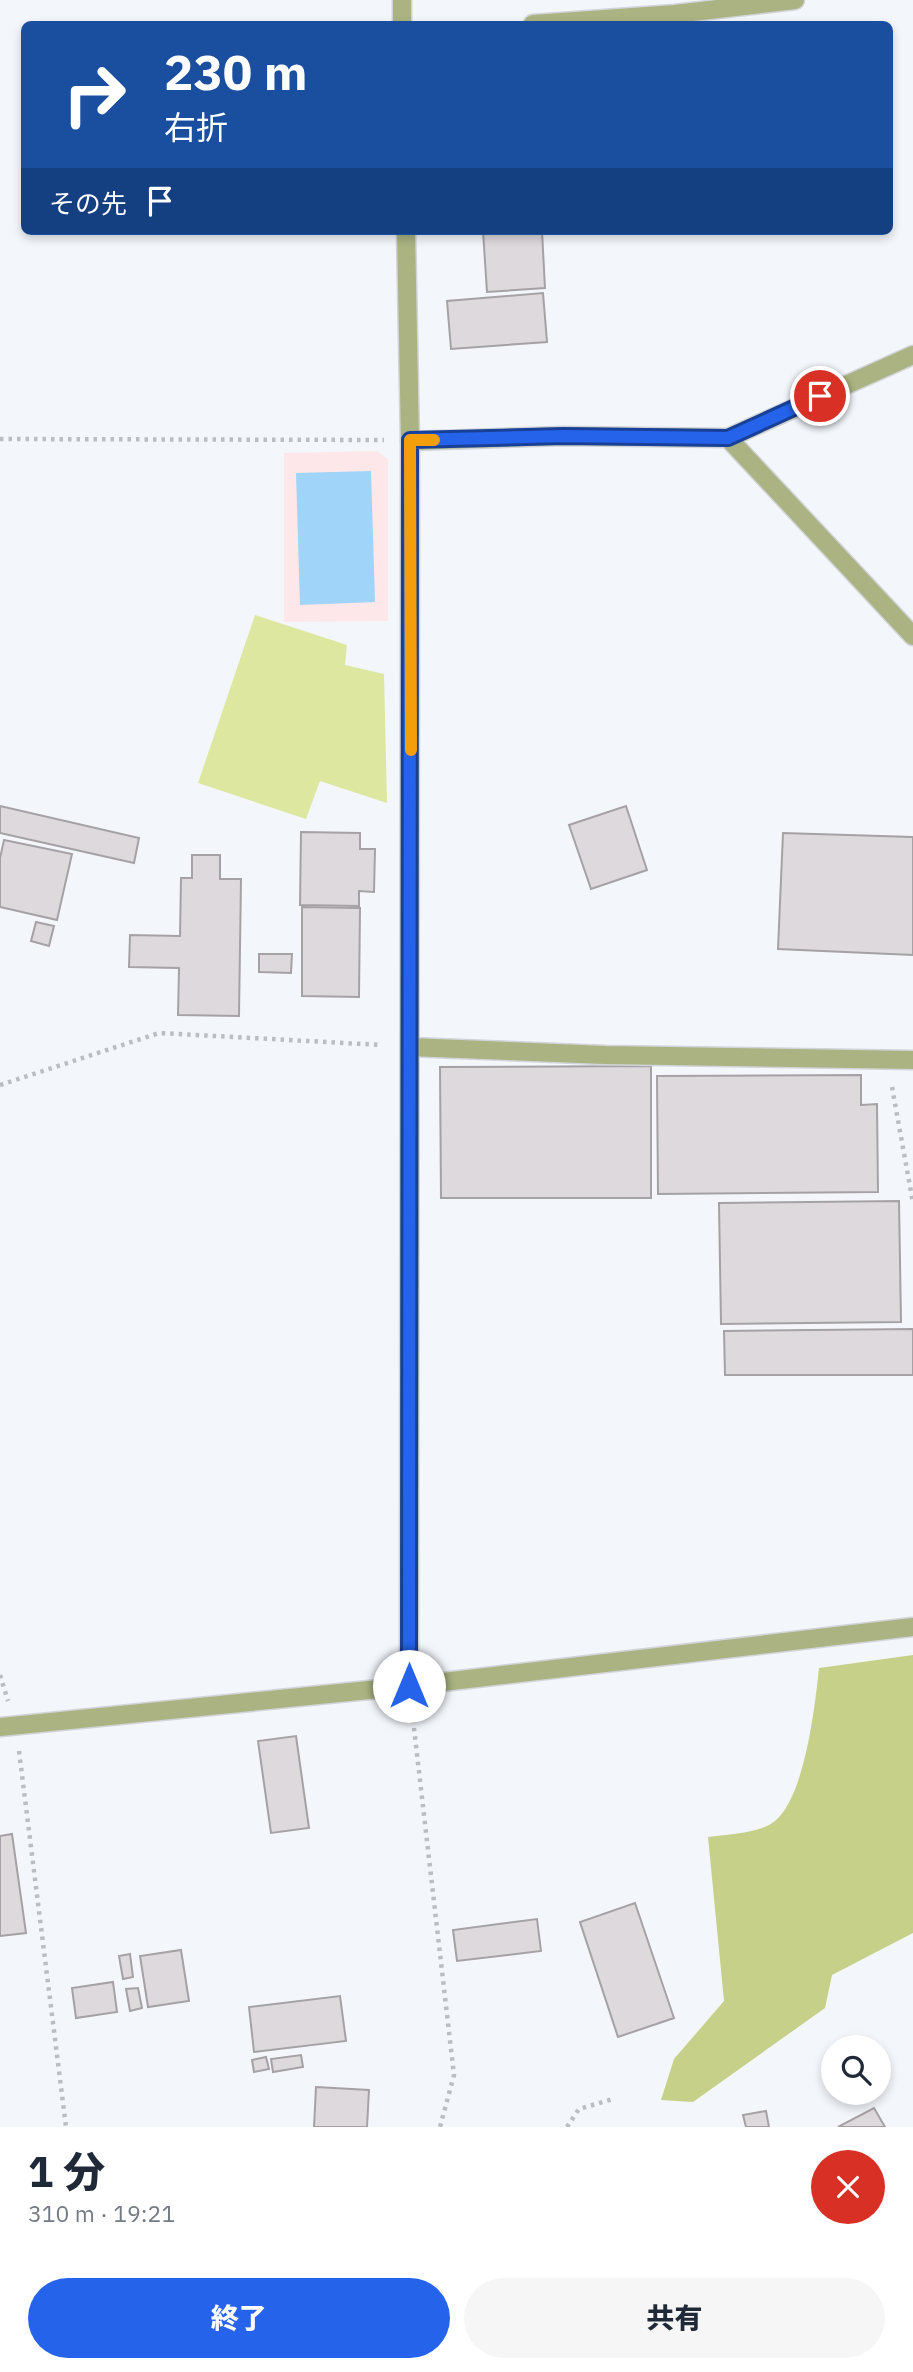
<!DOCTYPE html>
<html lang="ja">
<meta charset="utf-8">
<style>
body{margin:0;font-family:"IBM Plex Sans","Noto Sans JP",sans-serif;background:#f6f6f7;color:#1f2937;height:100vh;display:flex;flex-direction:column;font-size:26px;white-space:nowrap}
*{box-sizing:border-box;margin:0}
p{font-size:23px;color:#747a83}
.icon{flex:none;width:38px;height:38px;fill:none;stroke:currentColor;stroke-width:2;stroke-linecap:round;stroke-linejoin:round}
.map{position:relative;height:2127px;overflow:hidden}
.drawer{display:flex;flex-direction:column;background:#fff;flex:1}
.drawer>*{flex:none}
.guide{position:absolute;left:21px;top:21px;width:872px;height:214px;border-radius:10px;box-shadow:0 4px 10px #0003;background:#1a4fa0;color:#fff;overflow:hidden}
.controls{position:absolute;left:821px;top:2035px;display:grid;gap:14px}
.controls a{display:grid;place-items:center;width:70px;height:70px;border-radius:50%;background:#fff;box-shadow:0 4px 10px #0003;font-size:35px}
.pin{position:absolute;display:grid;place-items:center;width:60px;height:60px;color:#fff;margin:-30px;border:4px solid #fff;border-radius:50%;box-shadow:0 2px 7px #0007}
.me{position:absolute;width:77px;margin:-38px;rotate:0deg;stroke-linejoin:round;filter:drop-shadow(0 0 5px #0008)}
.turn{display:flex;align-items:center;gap:24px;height:147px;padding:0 28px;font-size:32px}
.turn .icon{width:91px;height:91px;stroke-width:2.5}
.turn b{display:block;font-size:49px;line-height:60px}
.then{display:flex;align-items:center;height:66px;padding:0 28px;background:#0003;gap:14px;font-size:26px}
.round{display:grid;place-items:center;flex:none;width:74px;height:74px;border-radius:37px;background:#f6f6f7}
.overview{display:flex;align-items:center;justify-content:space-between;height:119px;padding:0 28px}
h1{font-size:42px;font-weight:800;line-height:52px}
.action{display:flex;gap:14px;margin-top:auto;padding:14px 28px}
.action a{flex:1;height:80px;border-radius:42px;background:#2563eb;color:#fff;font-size:28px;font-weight:800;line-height:80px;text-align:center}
.action a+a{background:#f6f6f7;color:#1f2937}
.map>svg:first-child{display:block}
</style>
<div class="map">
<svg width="913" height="2127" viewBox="0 0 913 2127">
<rect width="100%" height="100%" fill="#f3f7fc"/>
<!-- industrial -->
<polygon fill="#fde7e8" points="377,451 388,459 388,621 284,622 284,453"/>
<!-- green -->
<polygon fill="#dde7a0" points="255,615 347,645 345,665 384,674 387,803 320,781 306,819 198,783"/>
<!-- forest -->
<path fill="#c6d089" d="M913 1655V1933L832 1975 825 2008 693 2102 661 2100 674 2059 724 2001 708 1837C727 1834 759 1834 775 1821 805 1796 815 1706 819 1668Z"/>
<!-- water -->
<polygon fill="#a0d4f8" points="371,471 375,602 300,605 296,473"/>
<!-- building -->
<g fill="#ddd9dc" stroke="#a5a1a4" stroke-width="2">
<polygon points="483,231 542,231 545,288 487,292"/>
<polygon points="543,293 547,342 451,349 447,301"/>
<polygon points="0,806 139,838 134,863 0,833"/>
<polygon points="626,806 647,870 591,889 569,825"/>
<polygon points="301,832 360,833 360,849 375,849 374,892 359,891 359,906 300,905"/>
<polygon points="783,833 913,837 913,955 778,949"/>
<polygon points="4,840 72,854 57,920 0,907 0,858"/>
<polygon points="192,855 220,855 220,879 241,879 239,1016 178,1015 179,968 129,967 130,935 180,936 181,878 192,878"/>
<polygon points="302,907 360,908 359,997 302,996"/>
<polygon points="36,922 54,926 49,946 31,941"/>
<polygon points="259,954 292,954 291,973 259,972"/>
<polygon points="651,1066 651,1198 441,1198 440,1067"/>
<polygon points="861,1075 861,1105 877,1104 878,1192 658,1194 657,1076"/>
<polygon points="899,1201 901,1322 721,1324 719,1203"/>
<polygon points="913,1329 913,1375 725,1375 724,1331"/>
<polygon points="296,1736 309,1828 271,1833 258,1741"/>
<polygon points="12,1834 26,1933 0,1936 0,1836"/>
<polygon points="635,1903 674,2018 618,2037 580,1922"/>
<polygon points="537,1919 541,1951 457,1961 453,1930"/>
<polygon points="181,1950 189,2001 148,2007 140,1956"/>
<polygon points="130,1954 133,1977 123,1979 119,1956"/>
<polygon points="113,1982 117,2012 76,2018 72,1988"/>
<polygon points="138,1988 142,2008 130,2011 126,1989"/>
<polygon points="340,1996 346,2041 254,2052 249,2007"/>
<polygon points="301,2055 303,2067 273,2072 271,2059"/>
<polygon points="266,2057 269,2069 254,2072 252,2060"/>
<polygon points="316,2087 369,2090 367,2127 314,2127"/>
<polygon points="874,2108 885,2127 838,2127"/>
<polygon points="766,2111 769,2127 746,2127 743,2115"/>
</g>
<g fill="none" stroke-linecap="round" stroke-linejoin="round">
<defs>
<g id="minor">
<polyline points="533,24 675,14 795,0"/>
<polyline points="728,438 913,636"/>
<polyline points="410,441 563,436 728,438 913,355"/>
<polyline points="410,1047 605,1055 913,1060"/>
</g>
<g id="tertiary">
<polyline points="402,0 402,24"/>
<polyline points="406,231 410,441 409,1686"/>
<polyline points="0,1727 409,1686 913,1627"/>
</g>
</defs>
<!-- minor casing -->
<use href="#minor" stroke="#d1d5d9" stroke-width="21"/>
<!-- tertiary casing -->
<use href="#tertiary" stroke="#d1d5d9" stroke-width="21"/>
<!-- path -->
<g stroke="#babdc1" stroke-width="4.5" stroke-dasharray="3.5 5" stroke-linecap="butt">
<polyline points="0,439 384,440"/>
<polyline points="0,1085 159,1033 382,1045"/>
<polyline points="892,1087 913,1203"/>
<polyline points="0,1675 8,1701"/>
<polyline points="412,1711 454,2075 440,2127"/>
<polyline points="19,1751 66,2127"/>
<polyline points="567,2127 579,2109 613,2099"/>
</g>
<!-- minor -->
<use href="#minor" stroke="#aab381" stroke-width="18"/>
<!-- tertiary -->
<use href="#tertiary" stroke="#aab381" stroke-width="18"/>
</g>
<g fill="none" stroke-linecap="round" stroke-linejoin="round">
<defs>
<polyline id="route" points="409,1686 410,440 563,436 728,438 820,396"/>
</defs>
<!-- route casing -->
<use href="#route" stroke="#184099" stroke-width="18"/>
<!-- route -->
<use href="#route" stroke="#2563eb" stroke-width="12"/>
<!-- slow -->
<polyline stroke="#f59e0b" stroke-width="12" points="411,750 410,440 434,440"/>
</g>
</svg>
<div class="controls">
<a><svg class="icon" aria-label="search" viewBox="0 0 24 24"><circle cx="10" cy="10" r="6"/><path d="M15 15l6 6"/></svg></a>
</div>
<div class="pin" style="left:820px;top:396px;background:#d93025"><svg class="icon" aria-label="arrive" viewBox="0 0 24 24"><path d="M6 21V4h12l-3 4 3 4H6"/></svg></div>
<svg class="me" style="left:409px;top:1686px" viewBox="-20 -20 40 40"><circle r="19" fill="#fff"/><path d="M0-13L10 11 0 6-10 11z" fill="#2563eb"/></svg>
<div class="guide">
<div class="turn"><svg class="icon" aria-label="right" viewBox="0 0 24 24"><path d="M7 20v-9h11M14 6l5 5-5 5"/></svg><div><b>230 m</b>右折</div></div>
<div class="then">その先<svg class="icon" aria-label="arrive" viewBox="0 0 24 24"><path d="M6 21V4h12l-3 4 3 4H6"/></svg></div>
</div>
</div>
<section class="drawer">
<div class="overview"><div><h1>1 分</h1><p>310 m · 19:21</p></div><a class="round" style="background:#d93025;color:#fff"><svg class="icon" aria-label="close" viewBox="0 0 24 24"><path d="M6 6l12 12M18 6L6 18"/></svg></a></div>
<div class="action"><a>終了</a><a>共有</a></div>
</section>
